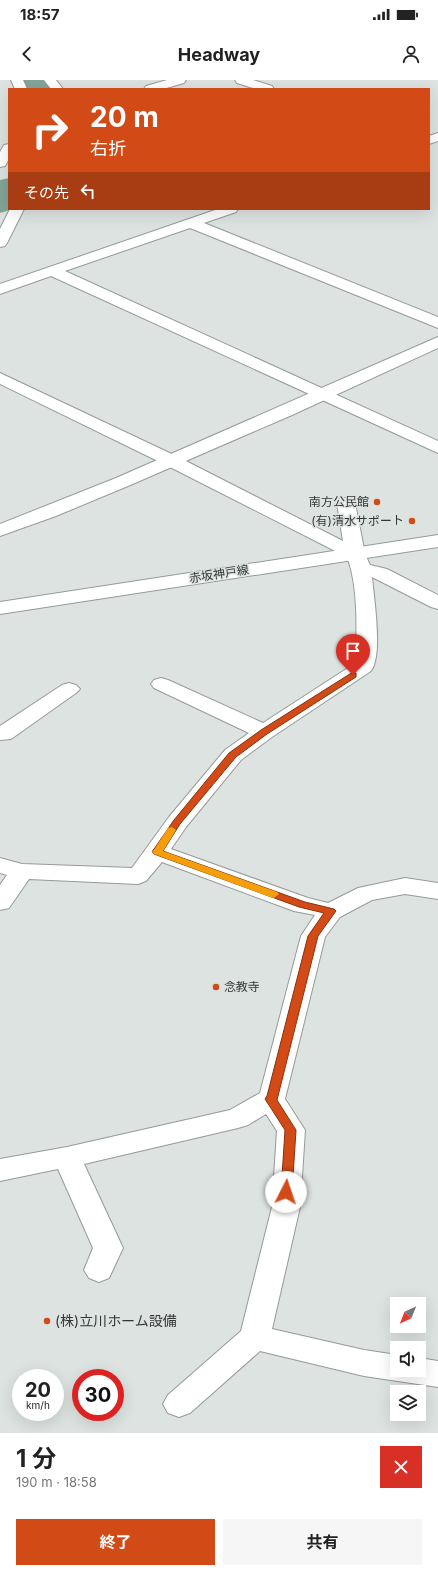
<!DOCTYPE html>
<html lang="ja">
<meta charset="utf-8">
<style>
body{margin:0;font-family:Inter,"Noto Sans JP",sans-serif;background:#f6f6f6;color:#222;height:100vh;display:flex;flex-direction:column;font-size:15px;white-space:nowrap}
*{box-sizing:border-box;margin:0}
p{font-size:13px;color:#767676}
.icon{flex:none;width:22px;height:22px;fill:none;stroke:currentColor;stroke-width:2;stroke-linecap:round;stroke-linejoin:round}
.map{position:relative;height:1353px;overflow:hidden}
.sheet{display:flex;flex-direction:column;background:#fff;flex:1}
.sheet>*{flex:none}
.banner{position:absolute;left:8px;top:8px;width:422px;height:122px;border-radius:0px;box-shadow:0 4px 16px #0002;background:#d24b17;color:#fff;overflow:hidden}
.needle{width:26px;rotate:223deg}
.buttons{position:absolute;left:390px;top:1217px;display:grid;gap:8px}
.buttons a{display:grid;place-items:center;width:36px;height:36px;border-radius:0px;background:#fff;box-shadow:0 4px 16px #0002;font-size:20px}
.speed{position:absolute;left:12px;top:1289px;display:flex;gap:8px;font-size:20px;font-weight:700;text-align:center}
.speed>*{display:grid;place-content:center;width:52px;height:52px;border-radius:50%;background:#fff;box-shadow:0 4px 16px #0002;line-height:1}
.speed small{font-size:10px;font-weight:400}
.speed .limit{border:6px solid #d22;background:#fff;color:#111}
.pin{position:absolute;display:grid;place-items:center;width:34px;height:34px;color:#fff;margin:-41px -17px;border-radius:50% 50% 50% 0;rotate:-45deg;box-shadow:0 0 4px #0007}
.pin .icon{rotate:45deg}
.me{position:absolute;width:44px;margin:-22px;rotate:4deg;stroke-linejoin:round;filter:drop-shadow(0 0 3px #0008)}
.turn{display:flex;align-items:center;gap:14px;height:84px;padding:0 16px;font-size:18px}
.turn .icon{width:52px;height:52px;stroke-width:2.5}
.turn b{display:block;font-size:28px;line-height:34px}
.then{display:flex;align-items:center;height:38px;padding:0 16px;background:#0003;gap:8px;font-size:15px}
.round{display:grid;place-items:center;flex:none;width:42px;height:42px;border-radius:0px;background:#f6f6f6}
.headline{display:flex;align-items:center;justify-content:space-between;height:68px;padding:0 16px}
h1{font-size:24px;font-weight:700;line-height:30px}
.action{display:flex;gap:8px;margin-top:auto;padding:8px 16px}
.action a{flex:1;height:46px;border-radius:0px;background:#d24b17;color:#fff;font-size:16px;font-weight:700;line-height:46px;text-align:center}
.action a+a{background:#f6f6f6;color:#222}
.status{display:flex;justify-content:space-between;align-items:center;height:28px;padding:0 20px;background:#fff;direction:ltr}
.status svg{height:11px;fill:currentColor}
header{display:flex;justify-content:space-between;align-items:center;height:52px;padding:0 16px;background:#fff;font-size:18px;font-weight:700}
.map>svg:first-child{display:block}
</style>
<div class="status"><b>18:57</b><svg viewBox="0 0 49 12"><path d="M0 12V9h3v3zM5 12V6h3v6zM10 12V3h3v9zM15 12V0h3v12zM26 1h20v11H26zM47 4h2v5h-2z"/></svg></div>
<header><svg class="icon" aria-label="back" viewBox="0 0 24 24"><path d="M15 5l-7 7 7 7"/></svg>Headway<svg class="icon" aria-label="person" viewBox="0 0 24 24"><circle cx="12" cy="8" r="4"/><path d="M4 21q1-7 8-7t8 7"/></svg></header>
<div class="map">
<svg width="438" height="1353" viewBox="0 0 438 1353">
<rect width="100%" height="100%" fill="#dde3e1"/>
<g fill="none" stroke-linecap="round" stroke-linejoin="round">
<!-- river -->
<g fill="#83a597" fill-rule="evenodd">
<polygon points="22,0 52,0 57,9 27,9"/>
<polygon points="9,98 9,129 13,129 0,133 0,100"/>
</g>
<defs>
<g id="minor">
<polygon points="11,0 23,0 27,9 15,9"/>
<polygon points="44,0 56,0 63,9 51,9"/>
<polygon points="167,0 186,0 184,3 163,9 144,9 146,6"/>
<polygon points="235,0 253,0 272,6 274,9 256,9 237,3"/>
<polygon points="438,53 438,61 429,64 429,56"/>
<polygon points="9,64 9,79 5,86 0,87 0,72 4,65"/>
<polygon points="10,129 24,129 7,163 5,166 0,167 0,149"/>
<polygon points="218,129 238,129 236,132 204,143 438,237 438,248 190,148 65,191 438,361 438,373 51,196 0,214 0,204"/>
<path d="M0 293 178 377 343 461 337 423 340 419 346 418 352 419 355 423 365 474 370 485 387 489 438 515V529L431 527 372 497C374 519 383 575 371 591L272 657 241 680 186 747 171 769 308 818 328 823 358 808 405 798 438 803V819L405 814 372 820 340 837 325 857 285 1019 305 1050 300 1127 272 1249 364 1270 397 1275V1290H419V1278L438 1281V1307L364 1296 260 1271 190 1333 179 1337 168 1333 163 1324 168 1315 241 1251 272 1127 277 1051 266 1034 248 1045 238 1048 84 1084 123 1168 109 1198 99 1202 89 1198 84 1190 93 1168 58 1089 0 1101V1079L67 1067 230 1030 260 1013 301 856 315 835 294 831 162 782 146 801 138 804 29 799 9 828 0 830V805L7 795 0 793V778L22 784 132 788 169 737 225 670 249 653 154 608 151 604 154 600 161 598 168 600 263 643 354 584C358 556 358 503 347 477L166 385 0 304Z"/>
<polygon points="69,603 76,605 80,609 76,613 11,659 0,660 0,646 62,605"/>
</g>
<polygon id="tertiary" points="438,257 438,268 292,335 128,406 56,436 0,456 0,444 116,398"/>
<polygon id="secondary" points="438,455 438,467 0,534 0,522"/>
</defs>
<!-- minor casing -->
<use href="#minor" stroke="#959a98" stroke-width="2"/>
<!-- tertiary casing -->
<use href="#tertiary" stroke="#959a98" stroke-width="2"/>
<!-- secondary casing -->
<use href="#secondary" stroke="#959a98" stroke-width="2"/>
<!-- minor -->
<use href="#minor" fill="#fff" fill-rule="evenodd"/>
<!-- tertiary -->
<use href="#tertiary" fill="#fff" fill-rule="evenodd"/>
<!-- secondary -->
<use href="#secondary" fill="#fff" fill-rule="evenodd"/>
</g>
<!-- route -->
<polygon fill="#d24b17" stroke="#88310f" points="353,592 356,593 356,597 267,654 236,677 180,744 163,771 305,822 334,829 336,831 318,856 277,1020 296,1050 292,1112 291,1115 282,1115 281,1112 285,1050 265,1019 267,1016 308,856 324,833 299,827 154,774 152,772 174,740 229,673 261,650"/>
<!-- slow -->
<polygon fill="#f59e0b" points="172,747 176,750 163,771 277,812 279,814 274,818 270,817 154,774 152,772 154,770 168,748"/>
<!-- markers -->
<g fill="#d24b17" stroke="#dde3e1" stroke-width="1.5">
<circle cx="377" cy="422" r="4"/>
<circle cx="412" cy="441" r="4"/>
<circle cx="216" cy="907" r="4"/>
<circle cx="47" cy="1241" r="4"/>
</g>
<g text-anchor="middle" stroke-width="3" stroke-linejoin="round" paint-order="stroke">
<!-- poi labels -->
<g font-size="12" fill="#343635" stroke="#dde3e1" text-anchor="end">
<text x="369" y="426">南方公民館</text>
<text x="404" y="445">(有)清水サポート</text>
<text x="224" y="911" text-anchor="start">念教寺</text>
</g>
<!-- street labels -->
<g font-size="12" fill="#343635" stroke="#dde3e1">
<text transform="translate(219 494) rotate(-9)" y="4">赤坂神戸線</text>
</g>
<!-- near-poi labels -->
<g font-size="14" fill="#343635" stroke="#dde3e1" text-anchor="start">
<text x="55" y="1246">(株)立川ホーム設備</text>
</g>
</g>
</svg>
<div class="buttons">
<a><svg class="needle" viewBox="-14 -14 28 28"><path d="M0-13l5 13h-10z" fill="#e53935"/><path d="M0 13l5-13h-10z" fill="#767676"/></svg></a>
<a><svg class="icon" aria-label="sound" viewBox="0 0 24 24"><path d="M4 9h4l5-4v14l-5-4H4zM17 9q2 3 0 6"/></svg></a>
<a><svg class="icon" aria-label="layers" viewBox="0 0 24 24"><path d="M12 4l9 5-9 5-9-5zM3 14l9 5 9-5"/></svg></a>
</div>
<div class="speed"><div>20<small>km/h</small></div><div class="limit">30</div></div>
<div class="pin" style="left:353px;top:595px;background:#d93025"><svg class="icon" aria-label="arrive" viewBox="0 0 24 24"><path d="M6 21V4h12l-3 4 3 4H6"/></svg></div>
<svg class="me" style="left:286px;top:1112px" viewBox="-20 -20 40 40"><circle r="19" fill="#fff"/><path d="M0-13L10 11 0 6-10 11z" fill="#d24b17"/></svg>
<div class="banner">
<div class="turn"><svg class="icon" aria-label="right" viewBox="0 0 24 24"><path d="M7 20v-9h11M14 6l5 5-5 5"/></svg><div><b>20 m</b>右折</div></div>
<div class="then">その先<svg class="icon" aria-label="left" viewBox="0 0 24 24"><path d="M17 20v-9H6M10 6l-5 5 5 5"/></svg></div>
</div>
</div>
<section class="sheet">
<div class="headline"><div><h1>1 分</h1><p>190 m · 18:58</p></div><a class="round" style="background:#d93025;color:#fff"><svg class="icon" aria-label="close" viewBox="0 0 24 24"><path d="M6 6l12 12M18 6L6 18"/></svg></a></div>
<div class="action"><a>終了</a><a>共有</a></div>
</section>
